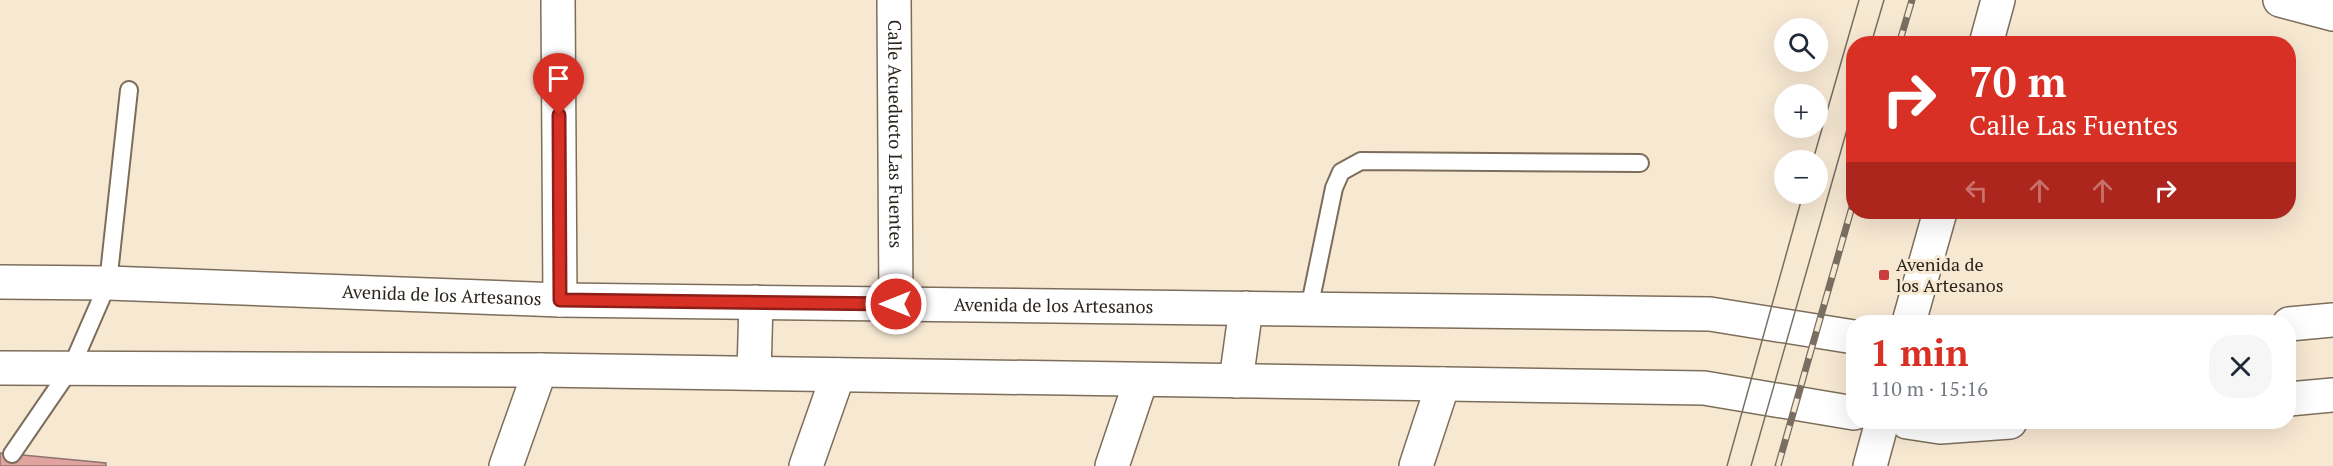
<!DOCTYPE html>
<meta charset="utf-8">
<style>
body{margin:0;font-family:"PT Serif",serif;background:#f6f6f7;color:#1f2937;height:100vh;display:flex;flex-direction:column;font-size:22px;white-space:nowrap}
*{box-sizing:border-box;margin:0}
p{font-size:20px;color:#747a83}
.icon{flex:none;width:33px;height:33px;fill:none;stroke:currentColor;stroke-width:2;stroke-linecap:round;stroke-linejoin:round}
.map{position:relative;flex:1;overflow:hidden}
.drawer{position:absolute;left:1846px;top:315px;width:450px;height:114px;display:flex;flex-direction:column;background:#fff;border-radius:24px;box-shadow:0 6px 24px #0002}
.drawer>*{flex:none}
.guide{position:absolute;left:1846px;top:36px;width:450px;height:183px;border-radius:24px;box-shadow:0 6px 24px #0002;background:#d93025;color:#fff;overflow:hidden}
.buttons{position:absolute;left:1774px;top:18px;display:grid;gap:12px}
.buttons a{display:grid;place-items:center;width:54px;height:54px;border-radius:50%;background:#fff;box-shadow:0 6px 24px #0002;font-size:30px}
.pin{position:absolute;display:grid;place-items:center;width:51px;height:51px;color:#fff;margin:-62px -26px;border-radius:50% 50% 50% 0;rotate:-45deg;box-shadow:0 0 6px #0007}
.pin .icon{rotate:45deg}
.me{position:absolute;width:66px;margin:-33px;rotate:270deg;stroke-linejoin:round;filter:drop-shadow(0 0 4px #0008)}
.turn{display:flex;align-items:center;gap:21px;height:126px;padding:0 24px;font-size:27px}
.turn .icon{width:78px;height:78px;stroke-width:2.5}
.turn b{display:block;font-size:42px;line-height:51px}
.lanes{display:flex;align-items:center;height:57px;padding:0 24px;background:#0003;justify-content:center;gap:30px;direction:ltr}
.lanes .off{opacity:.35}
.round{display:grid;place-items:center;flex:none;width:63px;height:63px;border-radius:24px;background:#f6f6f7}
.headline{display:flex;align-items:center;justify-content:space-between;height:102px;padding:0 24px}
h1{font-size:36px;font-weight:700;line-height:45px;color:#d93025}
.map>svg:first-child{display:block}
</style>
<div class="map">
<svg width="2333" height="466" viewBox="0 0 2333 466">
<rect width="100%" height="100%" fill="#f7e8d2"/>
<!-- building -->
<polygon fill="#e1a39f" stroke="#8e7371" stroke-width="1.5" points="0,453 12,454 106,463 106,466 0,466"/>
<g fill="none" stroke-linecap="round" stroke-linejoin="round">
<defs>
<g id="lane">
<polyline points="1309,309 1334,188 1341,172 1361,161 1640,163"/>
<polyline points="12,454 71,368 108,283 129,90"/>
</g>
<g id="street">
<polyline points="558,0 560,300"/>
<path id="s1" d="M894 0 896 304"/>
<polyline points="2280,0 2333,14"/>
<polyline points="506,466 540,370"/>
<polyline points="806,466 838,375"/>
<polyline points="1112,466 1141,380"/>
<polyline points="1416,466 1443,384"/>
</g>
<g id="secondary">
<polyline points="1986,44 1998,0"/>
<path id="s2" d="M0 282 108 283 560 300 1710 314 1854 337"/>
<polyline points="1909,322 1940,212"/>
<polyline points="2289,324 2333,320"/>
<polyline points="0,368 540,370 1704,388 1854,413"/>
<polyline points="754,373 756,302"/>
<polyline points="1236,381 1246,308"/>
<polyline points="2289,399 2333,395"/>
<polyline points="1907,422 1940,427 2010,422"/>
<polyline points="1870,466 1882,422"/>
</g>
</defs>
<!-- lane casing -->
<use href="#lane" stroke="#7c6e5b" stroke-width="20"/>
<!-- street casing -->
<use href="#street" stroke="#7c6e5b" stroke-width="36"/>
<!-- secondary casing -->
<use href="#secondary" stroke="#7c6e5b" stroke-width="36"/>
<!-- lane -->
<use href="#lane" stroke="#fff" stroke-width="16"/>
<!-- street -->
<use href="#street" stroke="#fff" stroke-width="33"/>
<!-- secondary -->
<use href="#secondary" stroke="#fff" stroke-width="33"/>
<!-- tram -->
<g stroke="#786f62" stroke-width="1.5">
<polyline points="1871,44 1884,0"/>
<polyline points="1813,160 1859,0"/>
<polyline points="1727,466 1803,194"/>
<polyline points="1751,466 1854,105"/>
</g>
<defs>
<g id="rail">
<polyline points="1899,44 1912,0"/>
<polyline points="1778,466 1854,200"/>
</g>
</defs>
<!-- rail casing -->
<use href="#rail" stroke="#786f62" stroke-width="7"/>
<!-- rail -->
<use href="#rail" stroke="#f7e8d2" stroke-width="4.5" stroke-dasharray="14" stroke-linecap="butt"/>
</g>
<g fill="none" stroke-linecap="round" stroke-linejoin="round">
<defs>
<polyline id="route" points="559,115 560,300 896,304"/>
</defs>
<!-- route casing -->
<use href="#route" stroke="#8d1f18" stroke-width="15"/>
<!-- route -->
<use href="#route" stroke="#d93025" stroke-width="10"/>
</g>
<!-- markers -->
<rect fill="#cb3c3e" stroke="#f7e8d2" stroke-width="2" x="1878" y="269" width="12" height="12" rx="3"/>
<g text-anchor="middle" stroke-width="6" stroke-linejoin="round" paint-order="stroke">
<!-- street labels -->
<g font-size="18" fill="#2b251d" stroke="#f7e8d2">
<text dy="6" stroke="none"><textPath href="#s1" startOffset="134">Calle Acueducto Las Fuentes</textPath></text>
<text dy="6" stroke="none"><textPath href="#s2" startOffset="442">Avenida de los Artesanos</textPath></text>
<text dy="6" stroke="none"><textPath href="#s2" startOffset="1054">Avenida de los Artesanos</textPath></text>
</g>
<!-- poi labels -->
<g font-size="18" fill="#2b251d" stroke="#f7e8d2" text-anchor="start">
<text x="1896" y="271">Avenida de<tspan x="1896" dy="21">los Artesanos</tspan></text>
</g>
</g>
</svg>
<div class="buttons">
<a><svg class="icon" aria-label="search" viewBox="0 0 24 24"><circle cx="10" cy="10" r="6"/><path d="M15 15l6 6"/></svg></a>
<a>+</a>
<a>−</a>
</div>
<div class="pin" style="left:559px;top:115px;background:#d93025"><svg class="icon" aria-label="arrive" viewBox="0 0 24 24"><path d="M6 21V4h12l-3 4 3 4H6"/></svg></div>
<svg class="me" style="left:896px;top:304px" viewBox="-20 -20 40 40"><circle r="17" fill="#d93025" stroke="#fff" stroke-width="3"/><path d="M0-11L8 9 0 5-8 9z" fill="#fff"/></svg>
<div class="guide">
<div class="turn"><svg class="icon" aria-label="right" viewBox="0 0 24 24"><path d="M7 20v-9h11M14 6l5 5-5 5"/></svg><div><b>70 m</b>Calle Las Fuentes</div></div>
<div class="lanes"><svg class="icon off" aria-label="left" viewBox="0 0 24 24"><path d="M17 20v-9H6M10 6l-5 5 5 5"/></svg><svg class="icon off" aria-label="ahead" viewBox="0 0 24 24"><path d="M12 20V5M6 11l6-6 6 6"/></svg><svg class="icon off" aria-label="ahead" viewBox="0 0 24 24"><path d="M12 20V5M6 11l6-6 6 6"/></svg><svg class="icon" aria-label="right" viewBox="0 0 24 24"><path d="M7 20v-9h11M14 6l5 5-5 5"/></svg></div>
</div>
<section class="drawer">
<div class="headline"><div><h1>1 min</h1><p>110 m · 15:16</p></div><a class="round"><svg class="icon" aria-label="close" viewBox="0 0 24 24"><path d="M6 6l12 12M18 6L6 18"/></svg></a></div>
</section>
</div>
